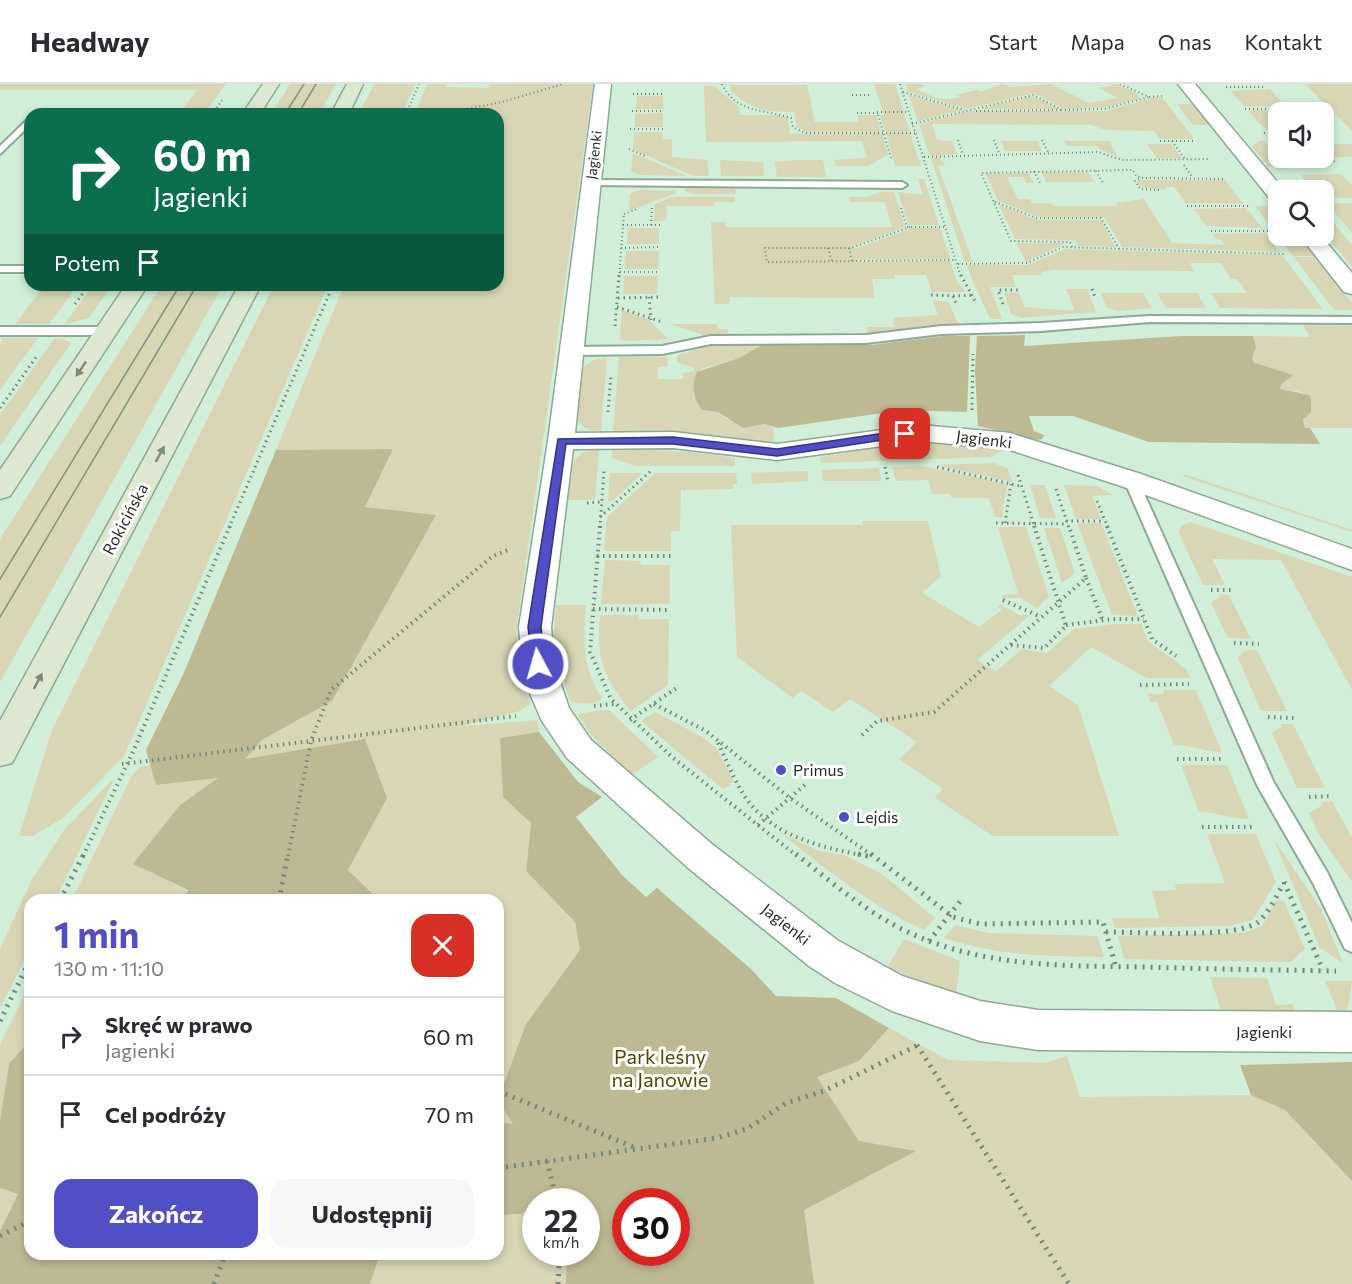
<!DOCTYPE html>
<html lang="pl">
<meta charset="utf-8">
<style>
body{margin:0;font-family:Commissioner,sans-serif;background:#f7f7f7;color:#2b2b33;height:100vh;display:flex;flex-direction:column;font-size:22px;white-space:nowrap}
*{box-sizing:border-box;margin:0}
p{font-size:20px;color:#7c7c81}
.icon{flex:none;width:33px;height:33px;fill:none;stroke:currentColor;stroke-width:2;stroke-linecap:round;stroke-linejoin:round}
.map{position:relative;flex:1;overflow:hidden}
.panel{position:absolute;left:24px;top:810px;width:480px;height:366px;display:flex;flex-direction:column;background:#fff;border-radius:18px;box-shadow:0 3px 9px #0003}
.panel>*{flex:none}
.hud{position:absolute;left:24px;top:24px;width:480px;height:183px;border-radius:18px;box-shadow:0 3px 9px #0003;background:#0b6e4f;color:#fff;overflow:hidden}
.tools{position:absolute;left:1268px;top:18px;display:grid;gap:12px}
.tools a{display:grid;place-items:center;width:66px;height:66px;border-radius:12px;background:#fff;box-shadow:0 3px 9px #0003;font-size:30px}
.speed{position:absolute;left:522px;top:1104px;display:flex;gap:12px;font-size:30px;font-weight:700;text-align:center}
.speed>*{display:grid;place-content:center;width:78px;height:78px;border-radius:50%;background:#fff;box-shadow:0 3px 9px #0003;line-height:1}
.speed small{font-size:15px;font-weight:400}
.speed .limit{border:9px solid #d22;background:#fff;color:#111}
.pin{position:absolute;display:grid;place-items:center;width:51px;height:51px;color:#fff;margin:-26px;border-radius:12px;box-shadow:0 3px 9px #0006}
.me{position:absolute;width:66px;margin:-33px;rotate:354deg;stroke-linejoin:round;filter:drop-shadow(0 0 4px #0008)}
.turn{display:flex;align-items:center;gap:21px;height:126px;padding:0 30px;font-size:27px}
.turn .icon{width:78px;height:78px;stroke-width:2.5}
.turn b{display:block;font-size:42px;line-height:51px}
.then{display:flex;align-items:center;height:57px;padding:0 30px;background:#0003;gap:12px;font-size:22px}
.round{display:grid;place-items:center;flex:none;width:63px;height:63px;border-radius:18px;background:#f7f7f7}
.overview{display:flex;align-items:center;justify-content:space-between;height:102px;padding:0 30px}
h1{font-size:36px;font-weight:700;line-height:45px;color:#524ec5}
.action{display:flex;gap:12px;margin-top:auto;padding:12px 30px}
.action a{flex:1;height:69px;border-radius:18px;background:#524ec5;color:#fff;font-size:24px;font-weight:700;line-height:69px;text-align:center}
.action a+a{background:#f7f7f7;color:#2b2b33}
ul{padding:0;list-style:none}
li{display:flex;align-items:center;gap:18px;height:78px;padding:0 30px;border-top:2px solid #e1e1e2}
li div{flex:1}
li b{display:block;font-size:22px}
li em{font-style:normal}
header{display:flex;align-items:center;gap:36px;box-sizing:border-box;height:84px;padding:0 30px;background:#fff;border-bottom:2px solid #e1e1e2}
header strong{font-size:28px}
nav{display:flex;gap:33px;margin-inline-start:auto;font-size:21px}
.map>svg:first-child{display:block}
</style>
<header>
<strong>Headway</strong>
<nav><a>Start</a><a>Mapa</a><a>O nas</a><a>Kontakt</a></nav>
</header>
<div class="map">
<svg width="1352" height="1200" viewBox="0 0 1352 1200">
<rect width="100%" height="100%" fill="#d0eed8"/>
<!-- green -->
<g fill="#d8d6b5">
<polygon points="0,0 226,0 204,30 179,30 197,6 0,6"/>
<polygon points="290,0 336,0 319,30 271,30"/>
<polygon points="374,0 415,0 402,30 359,30"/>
<polygon points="427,0 446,0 446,3 488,4 490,0 593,0 516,548 520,589 530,620 520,627 461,642 537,636 539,648 500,654 531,739 526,787 575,838 580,866 526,940 514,1041 498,1038 498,816 379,816 348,786 386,714 245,675 262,656 332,617 436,431 365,423 393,365 276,366 344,201 498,201 498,30 415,30"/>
<polygon points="874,0 895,0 910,48 885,48 880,31 884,31 883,28"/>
<path d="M906 0H922L925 2 917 5C932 13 942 18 960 13L956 11 977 6 981 8 1002 0 1012 3 1051 0 1089 19 1118 14 1099 4 1117 0 1138 10 1139 15 1102 24 1064 25 1034 9 967 25 909 8Z"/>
<polygon points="1305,0 1352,0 1352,47"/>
<path d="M731 1H807L815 38H859L858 31H876L881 48H808L797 43 794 28C769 28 747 26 730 5Z"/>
<polygon points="704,2 714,2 739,23 740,31 778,31 788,34 790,50 882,49 888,71 868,82 836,82 834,76 867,74 862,57 706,58"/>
<polygon points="1270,5 1286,23 1244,22 1231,7"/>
<polygon points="909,11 963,26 918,37"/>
<polygon points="637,12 663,12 663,25 636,25"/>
<polygon points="1033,12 1058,25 979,25"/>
<polygon points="1155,13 1162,13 1194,55 1160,55 1154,47 1106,46 1091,41 932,40 937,56 952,57 957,70 930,72 919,40 970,27 1106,27"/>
<polygon points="1177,20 1194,20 1210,41 1193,41"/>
<path d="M1253 26 1291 27 1292 28H1278V46C1263 46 1259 39 1249 28Z"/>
<polygon points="663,29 663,43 635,43 635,30"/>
<polygon points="634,48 662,48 663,55 672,55 672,73 707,76 709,92 694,92 633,66"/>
<polygon points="886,49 910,49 921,82 895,82"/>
<polygon points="1001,57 1037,57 1042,67 1005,67"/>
<polygon points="1064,57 1109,57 1117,72 1099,65 1097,62 1067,62"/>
<polygon points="1259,57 1264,57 1287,85 1268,82 1252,63"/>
<polygon points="1147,60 1171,60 1182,74 1157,74"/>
<polygon points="1323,60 1352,60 1352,72 1319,76 1313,74 1323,74"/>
<polygon points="633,69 687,92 640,91 631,87"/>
<polygon points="939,73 945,81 938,82 973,178 965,178 931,74"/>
<polygon points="720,76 763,78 764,92 721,92"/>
<polygon points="797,76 823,76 826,93 777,93 775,78"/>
<polygon points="1042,88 1088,88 1094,98 1046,98"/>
<polygon points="1028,89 1034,99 1026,99 1023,93 1007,93 1018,115 1030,115 1032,119 1051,119 1054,122 1117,122 1116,119 1144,115 1172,159 1225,161 1222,156 1216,155 1212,150 1265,149 1279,168 1122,163 1104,133 1039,133 998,117 986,90"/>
<polygon points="1338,90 1343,92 1352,101 1352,114 1323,114 1323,106 1315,106 1301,91"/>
<polygon points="918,95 924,95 939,141 909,141 898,108 923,111"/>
<polygon points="1143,96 1225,96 1243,120 1186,119 1174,103 1165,103 1166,106 1140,103 1137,98"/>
<polygon points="684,103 735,104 736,110 691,110 684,106"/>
<polygon points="640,106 676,107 676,109 629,127 630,110"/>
<polygon points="880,108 894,108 905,143 854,162 855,165 912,144 940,144 950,175 858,176 859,178 950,177 957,198 966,208 932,208 926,191 894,191 895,195 872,195 875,214 730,213 729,220 715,220 711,138 725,138 726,143 892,143 885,118 850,118 849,113 867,113"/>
<polygon points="673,113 735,113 735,118 714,118 714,122 667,122 666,136 654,138 655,120"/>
<polygon points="1352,119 1352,149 1327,120"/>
<polygon points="999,121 1038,136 1101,136 1115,163 1078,162 1075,156 1015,155"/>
<polygon points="1255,122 1275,122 1278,126 1278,152 1298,152 1314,172 1293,172"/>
<polygon points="1246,124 1262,144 1206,142 1194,125"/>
<polygon points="1323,127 1352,161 1352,183 1323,148"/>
<polygon points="628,144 659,144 659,160 627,160"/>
<polygon points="1016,159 1066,159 1026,178"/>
<path d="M1065 165 1282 171 1323 225 1220 224 1211 209H1247L1237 195H1231L1221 179H1190L1194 187 1054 186 1041 188 1042 191H1012L1016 203H990L1002 235H990C983 216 972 200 967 181H1028Z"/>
<polygon points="626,167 659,167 658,185 625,185"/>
<polygon points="1294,173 1316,173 1352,219 1352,226 1334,226"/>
<polygon points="624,192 658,192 657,210 623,210"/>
<polygon points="45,201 78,201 49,240 15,240"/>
<polygon points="93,201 112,201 89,234 65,240"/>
<polygon points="162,201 223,201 0,598 0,455"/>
<polygon points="274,201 328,201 124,672 63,734 33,752 19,752 52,646"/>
<polygon points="1066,205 1087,205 1096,228 1021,234 1011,230 1004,209 1019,209 1025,223 1075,227"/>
<polygon points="1101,209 1143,209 1152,224 1118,227 1107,224"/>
<polygon points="1157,209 1197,209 1206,224 1166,224"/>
<polygon points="933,216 949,218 958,240 929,241 868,250 867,243 894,243 893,234 938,231"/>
<polygon points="622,226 648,235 668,255 625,257 620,255"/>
<polygon points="670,240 717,240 718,245 728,245 728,250 703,251"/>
<path d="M1303 241 1352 242V344H1305L1303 336 1311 328C1312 303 1298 309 1280 305L1281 301 1288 297 1259 282 1252 275 1256 263 1253 252 1310 253Z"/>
<polygon points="0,254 38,254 0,306 0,260 3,256"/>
<polygon points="55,254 63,255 71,259 0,362 0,331"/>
<path d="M715 261H762L739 274 701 285C693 302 694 310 703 326L718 328 726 335 754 342 764 340 773 344 774 358 674 347H613L619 273H667L668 282 658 283V295H683V289L694 287V284L677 278V271Z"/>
<path d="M607 274 601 347C590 347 581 344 577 334L582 284 593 276Z"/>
<polygon points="912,358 964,359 1002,365 1002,367 991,373 821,379 820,373"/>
<path d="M590 365H599L595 416H568C570 394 567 374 590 365Z"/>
<path d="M612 365C654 365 693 367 735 374V382H636L611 374Z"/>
<polygon points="994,379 1008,385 1012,398 936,381"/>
<polygon points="922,382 1007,400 1002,433 995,433 989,414 952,414 950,410 932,410 928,396 896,397 892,383"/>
<polygon points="879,384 881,397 823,397 822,386"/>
<polygon points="808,387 808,397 752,400 751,389"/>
<polygon points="610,389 643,389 612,417 608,417"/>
<polygon points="656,389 736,389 737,400 733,400 733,405 681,406 680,447 671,447 671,467 604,467 607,433"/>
<polygon points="1184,390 1352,446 1352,448 1183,392"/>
<polygon points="1030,401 1045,401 1056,434 1040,434"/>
<polygon points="1064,401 1097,402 1113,411 1092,412 1101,435 1076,435"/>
<polygon points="862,437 928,437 941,492 922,509 979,543 1002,526 997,523 1000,520 1019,531 1030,531 977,576 996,587 1022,565 1047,569 1074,545 1115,540 1141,540 1148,557 1187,586 1190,594 1147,594 1091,563 1049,602 1078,621 1119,752 993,752 935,714 943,705 899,675 917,658 850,615 833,628 801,607 793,614 737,573 731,441 863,441"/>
<polygon points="1191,438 1352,493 1352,606 1281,476 1212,475 1225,501 1203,501 1179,449 1181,442"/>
<polygon points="1077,439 1101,439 1138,532 1112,531"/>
<polygon points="998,443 1026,443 1049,513 1037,524 1020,514 1003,514 1002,511 1018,510"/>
<polygon points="1044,444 1060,444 1075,489 1062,499"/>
<polygon points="605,476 640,477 641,481 670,481 670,520 601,520"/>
<polygon points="1219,510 1229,511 1251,555 1228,554 1211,519 1220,513"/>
<path d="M556 521H586C583 561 582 580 602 615 592 621 580 621 570 617L553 560Z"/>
<path d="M600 531H639V535H669L668 601 631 627C603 593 596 575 600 531Z"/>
<polygon points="1246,566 1257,566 1287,627 1261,627 1238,574"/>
<path d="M1164 606H1196L1222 668C1204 668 1192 661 1174 661L1157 618H1150L1148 609 1163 611Z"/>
<polygon points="604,626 610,627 658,673 632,691 591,651 577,630"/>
<polygon points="655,628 702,653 717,665 734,698 723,705 641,637"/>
<polygon points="1281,640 1293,640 1325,704 1297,704 1272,649 1281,643"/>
<polygon points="151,681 156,701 219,694 180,721 134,780 188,807 184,816 72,816 131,693 140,683"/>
<path d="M1181 681H1227L1249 735C1231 735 1218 728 1199 728Z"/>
<polygon points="115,693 55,816 30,816 30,865 0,924 0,865 31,797 65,745"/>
<polygon points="1332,717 1352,754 1352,798 1318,749 1309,729 1323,721 1322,718"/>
<path d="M782 750 819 767 844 771 882 790 935 834 924 846C871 822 827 786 782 750Z"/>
<polygon points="1207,750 1256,750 1276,798 1253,836 1229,842 1115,844 1112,834 1159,834 1152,807 1176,806 1175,800 1225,799"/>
<polygon points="1273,754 1321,825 1343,879 1320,864"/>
<polygon points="1277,816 1284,817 1305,865 1291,878 1124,875 1118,852 1244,849 1262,842"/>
<path d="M955 841 988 849 1097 852 1104 873C1046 872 999 872 944 854Z"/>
<polygon points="904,855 960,877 956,911 887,884"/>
<polygon points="1210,893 1267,894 1276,921 1292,920 1294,926 1337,926 1325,897 1352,897 1348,923 1344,929 1222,929"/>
<polygon points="30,899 30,956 9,980 0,1037 0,961"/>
<polygon points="889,944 948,976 1045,979 1067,972 1080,1013 1251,1011 1285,1026 1352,1097 1352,1200 814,1200 803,1126 915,1067 859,1057 817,993 859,977"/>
<polygon points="0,1104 18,1110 0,1147"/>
<polygon points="535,1122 536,1168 567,1169 566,1200 370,1200 380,1170 498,1170 498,1131 521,1130"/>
</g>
<!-- forest -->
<g fill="#bdb992" fill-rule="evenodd">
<polygon points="1025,251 1024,262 1182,252 1253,252 1256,263 1252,275 1255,279 1293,291 1281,301 1280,305 1309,311 1311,316 1311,328 1303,336 1305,344 1310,344 1320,360 1149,358 1073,332 1029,332 1034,347 1044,351 1042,355 1037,356 978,342 975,287 977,252"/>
<path d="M944 252H970L967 328 903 326 778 344 764 340 743 344 718 328 703 326C693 316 691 300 697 288L739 274 762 261H871Z"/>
<polygon points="393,365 365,423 436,431 332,617 262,656 245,675 365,655 387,714 348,786 379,816 184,816 188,806 133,780 180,721 218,694 156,701 146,666 183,591 276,366"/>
<path d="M539 648 578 698 602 713 576 733 622 791 646 813 657 804 751 885 776 912 836 914 889 944 859 977 817 993 859 1057 916 1067 804 1126 814 1200H566L567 1169 586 1168V1118L568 1117V1106L545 1117 536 1118 535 1122 521 1130 498 1131V1038L513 1040 498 1016 526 940 580 866 575 838 526 787 531 739 503 713 500 654ZM626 1118H676V1168H626Z"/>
<polygon points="30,956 30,1170 380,1170 370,1200 0,1200 0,1147 18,1110 0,1104 0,1037 9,980"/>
<polygon points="1352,978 1352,1097 1285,1026 1251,1011 1240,981"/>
</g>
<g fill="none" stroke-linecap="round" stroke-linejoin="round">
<defs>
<g id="lane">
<polygon points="30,33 30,41 0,70 0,62"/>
<polygon points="588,96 902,98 907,101 902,104 591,101 586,98"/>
<rect x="0" y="182" width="30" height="6"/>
<polygon points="1149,232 1352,233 1352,239 1149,238 1041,247 941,250 866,259 711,260 662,270 571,271 565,267 571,263 662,262 711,252 866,251 941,242 1041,239"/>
<polygon points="0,243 106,243 112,247 106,251 0,251"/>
<polygon points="1131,392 1138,396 1274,699 1327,788 1352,839 1352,868 1345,865 1313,799 1257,701 1124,396"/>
</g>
<g id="street">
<polygon points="595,0 611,0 575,349 673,348 777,360 920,341 1010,349 1141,390 1352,465 1352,486 1121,402 1007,365 920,357 777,376 673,364 573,365 551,543 554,580 569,624 591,656 713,761 837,856 902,892 980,917 1038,926 1352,928 1352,968 1038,966 980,957 892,927 835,899 809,882 687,783 567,674 542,637 531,612 522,580 519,543 548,357"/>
<polygon points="1178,0 1195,0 1284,106 1278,106 1278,118 1271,116"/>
<polygon points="1300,152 1321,152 1352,189 1352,210 1344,208"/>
</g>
<g id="secondary">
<polygon points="263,0 279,0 260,30 242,30"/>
<polygon points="347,0 363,0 349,30 331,30"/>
<polygon points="126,201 148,201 10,412 0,415 0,386"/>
<polygon points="239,201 261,201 12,679 0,682 0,637"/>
</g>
</defs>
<!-- lane casing -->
<use href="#lane" stroke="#8ea995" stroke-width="4"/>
<!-- street casing -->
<use href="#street" stroke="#8ea995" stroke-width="3"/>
<!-- secondary casing -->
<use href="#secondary" stroke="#8ea995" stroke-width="3"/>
<!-- path-far3 -->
<g stroke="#738879" stroke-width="2" stroke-dasharray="1 3" stroke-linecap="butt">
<path d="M722 0C735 29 764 25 791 34L793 43 805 49H915"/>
<polyline points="900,0 961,193"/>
<polyline points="1120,0 1149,13 1162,12"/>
<polyline points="1226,3 1264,3"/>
<polyline points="903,8 965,26"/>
<polyline points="633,10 664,10"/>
<polyline points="852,11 872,11"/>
<polyline points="1245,25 1284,25"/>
<polyline points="632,27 664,27"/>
<polyline points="976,27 1061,26"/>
<polyline points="877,28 909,28"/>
<polyline points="857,29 878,29"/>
<polyline points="212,30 223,15"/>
<polyline points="406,30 419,0"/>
<polyline points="440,30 502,18 563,0"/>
<polyline points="878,31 892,77"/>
<polyline points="912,40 1033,11 1062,26 1104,25 1149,13"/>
<polyline points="630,45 664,45"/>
<polyline points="1264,49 1278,49"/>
<polyline points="958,56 963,71"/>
<polyline points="994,56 999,69"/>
<polyline points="1042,56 1048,68"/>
<polyline points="1160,57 1196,57"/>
<polyline points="1172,57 1185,75"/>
<polyline points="629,65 647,73"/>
<polyline points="924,73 1098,68 1122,76 1210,75"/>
<polyline points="1308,74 1314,80"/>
<polyline points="1184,81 1193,94"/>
<polyline points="1294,82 1337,77"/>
<polyline points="1034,87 1040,99"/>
<polyline points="1096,87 1103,99"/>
<polyline points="1159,106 1140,105 1135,97 1142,94 1224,95"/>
<polyline points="995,118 1037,134 1101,134 1119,165"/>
<polyline points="1187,122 1248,122"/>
<polyline points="901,124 907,143 946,143"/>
<polyline points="624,130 637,125"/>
<polyline points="623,141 660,141"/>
<polyline points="651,141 652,123"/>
<polyline points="910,143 851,164 765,164 767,178 956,176"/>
<polyline points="1211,147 1268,147"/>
<polyline points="1072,163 1070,158 1011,157 981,89 1133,86 1136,92 1142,94"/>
<polyline points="621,164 660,163"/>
<polyline points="828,164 832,177"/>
<polyline points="849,164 852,177"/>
<polyline points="958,180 1027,179 1063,163 1286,170"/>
<polyline points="620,188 659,188"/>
<polyline points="619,193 624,129"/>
</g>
<!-- path-far2 -->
<g stroke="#738879" stroke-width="3" stroke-dasharray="1.5 4" stroke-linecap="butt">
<polyline points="961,191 976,219"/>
<polyline points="1092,205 1095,213"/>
<polyline points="931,211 953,212 956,219"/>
<polyline points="953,212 974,211"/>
<polyline points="649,213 651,236"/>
<polyline points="618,214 659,213"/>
<polyline points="75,220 89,201"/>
<polyline points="1003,220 998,206 1019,206"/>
<polyline points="617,223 662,238"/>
<polyline points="615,242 619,191"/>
<polyline points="0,324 37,272"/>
<polyline points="972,326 973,270"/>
<polyline points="608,328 611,291"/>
<polyline points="885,383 888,398"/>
<polyline points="937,383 1020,402"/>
<polyline points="1018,391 1035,444"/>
<polyline points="1056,405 1069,444"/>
<polyline points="1097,417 1108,444"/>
<polyline points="587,419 601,418"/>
<polyline points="600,433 652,386"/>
<polyline points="1066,437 1104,437"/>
<polyline points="996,439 1067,440"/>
<polyline points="1005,439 1011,400"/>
<polyline points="229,444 333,201"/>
<polyline points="600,444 604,386"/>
</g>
<!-- path-far1 -->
<g stroke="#738879" stroke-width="4" stroke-dasharray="1.5 4.5" stroke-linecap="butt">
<polyline points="600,442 590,568 611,615 672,673 797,772"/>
<polyline points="1107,442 1152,555 1176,572"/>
<polyline points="597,472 672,472"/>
<polyline points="1086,494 1103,537"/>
<polyline points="1211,506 1232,506"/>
<polyline points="1003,516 1041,533"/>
<polyline points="593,525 671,526"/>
<polyline points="1066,541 1113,535 1144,535"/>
<polyline points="1234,559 1259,560"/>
<polyline points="1011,561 1044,564 1066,542 1034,442"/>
<polyline points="1140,601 1189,600"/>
<polyline points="654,620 706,647 790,714 873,772"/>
<polyline points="594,622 614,620"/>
<polyline points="1268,633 1294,634"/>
<polyline points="630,636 678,603"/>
<polyline points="862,651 877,637 934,628 1086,494 1069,442"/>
<path d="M718 659C727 677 734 696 745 713 773 753 821 763 866 772"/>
<polyline points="1177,675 1222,675"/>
<polyline points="122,680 516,632"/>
<polyline points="1309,713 1333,712"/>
<polyline points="758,741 806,700"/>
<polyline points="1202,743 1256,743"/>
<polyline points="83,772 132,670 230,442"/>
<polyline points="288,772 311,657 331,606 493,472 508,466"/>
</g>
<!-- path -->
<g stroke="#738879" stroke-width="5" stroke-dasharray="2 6" stroke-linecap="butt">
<path d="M796 770C837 803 878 838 929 857 998 883 1072 882 1145 883 1208 885 1272 886 1336 887"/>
<polyline points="858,770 872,773"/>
<polyline points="871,770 953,833 981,840 1103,838 1116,883"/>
<polyline points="1284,798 1323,886"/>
<polyline points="60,816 84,770"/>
<polyline points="279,816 288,770"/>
<path d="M1106 848C1136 848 1237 855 1258 838 1270 828 1276 812 1284 799"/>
<polyline points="929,857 962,815"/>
<polyline points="0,937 30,876"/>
<polyline points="917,961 1069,1200"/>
<polyline points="498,1007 636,1064"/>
<polyline points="547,1077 557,1118"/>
<polyline points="498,1084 717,1054 747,1045 786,1019 824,1007 920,960"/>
<polyline points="0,1152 30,1137"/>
<polyline points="214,1200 225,1170"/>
<polyline points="558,1200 560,1168"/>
</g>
<!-- lane -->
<use href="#lane" fill="#fff" fill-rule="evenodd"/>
<!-- street -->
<use href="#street" fill="#fff" fill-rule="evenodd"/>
<!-- secondary -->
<use href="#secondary" fill="#dee8d0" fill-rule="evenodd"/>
<!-- tram -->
<g stroke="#809586" stroke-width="1.5">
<polyline points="285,30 304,0"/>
<polyline points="298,30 316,0"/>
<polyline points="0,495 180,201"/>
<polyline points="0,533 197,201"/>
</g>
</g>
<!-- one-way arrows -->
<defs><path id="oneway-solid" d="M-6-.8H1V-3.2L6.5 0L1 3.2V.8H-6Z" transform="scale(1.5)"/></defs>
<g fill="#7e8979">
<use href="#oneway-solid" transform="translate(81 285) rotate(124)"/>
<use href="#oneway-solid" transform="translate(160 370) rotate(-62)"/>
<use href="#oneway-solid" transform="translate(38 597) rotate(-62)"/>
</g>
<!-- route -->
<polygon fill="#524ec5" stroke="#353380" stroke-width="1.5" points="905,346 911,350 909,352 777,372 673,360 566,360 541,543 545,580 543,584 533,584 528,543 558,355 673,353 777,365"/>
<!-- markers -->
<g fill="#524ec5" stroke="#fff" stroke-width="2">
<circle cx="781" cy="686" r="6"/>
<circle cx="844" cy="733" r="6"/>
</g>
<g text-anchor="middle" stroke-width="6" stroke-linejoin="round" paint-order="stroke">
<!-- far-street labels -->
<g font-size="14" fill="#1f2a22" stroke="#fff">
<text transform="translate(594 71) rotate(-83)" y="5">Jagienki</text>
</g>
<!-- street labels -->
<g font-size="16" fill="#1f2a22" stroke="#fff">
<text transform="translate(984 355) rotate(7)" y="6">Jagienki</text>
<text transform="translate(125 435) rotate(-62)" y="6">Rokicińska</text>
<text transform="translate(786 840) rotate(38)" y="6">Jagienki</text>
<text x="1264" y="954">Jagienki</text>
</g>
<!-- poi labels -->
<g font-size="16" fill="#1f2a22" stroke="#fff" text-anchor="start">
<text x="793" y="692">Primus</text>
<text x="856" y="739">Lejdis</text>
</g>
<!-- near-park labels -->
<g font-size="20" fill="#4f4800" stroke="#fff">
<text x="660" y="980">Park leśny<tspan x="660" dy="23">na Janowie</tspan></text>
</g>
</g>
</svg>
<div class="tools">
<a><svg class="icon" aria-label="sound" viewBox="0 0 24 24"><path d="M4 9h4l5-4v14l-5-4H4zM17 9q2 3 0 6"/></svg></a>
<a><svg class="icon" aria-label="search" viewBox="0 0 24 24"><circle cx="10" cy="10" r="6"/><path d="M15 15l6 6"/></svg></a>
</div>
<div class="speed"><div>22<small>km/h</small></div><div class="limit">30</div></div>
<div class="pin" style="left:905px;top:350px;background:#d93025"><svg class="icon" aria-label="arrive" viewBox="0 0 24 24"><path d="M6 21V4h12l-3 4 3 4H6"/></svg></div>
<svg class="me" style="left:538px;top:580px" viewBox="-20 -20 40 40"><circle r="17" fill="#524ec5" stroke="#fff" stroke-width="3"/><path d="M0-11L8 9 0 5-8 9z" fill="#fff"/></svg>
<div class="hud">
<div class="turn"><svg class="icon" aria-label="right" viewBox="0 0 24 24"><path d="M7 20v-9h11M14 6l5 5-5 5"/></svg><div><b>60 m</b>Jagienki</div></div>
<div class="then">Potem<svg class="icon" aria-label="arrive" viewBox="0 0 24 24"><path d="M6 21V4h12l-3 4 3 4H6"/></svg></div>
</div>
<section class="panel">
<div class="overview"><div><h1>1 min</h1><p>130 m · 11:10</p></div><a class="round" style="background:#d93025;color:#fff"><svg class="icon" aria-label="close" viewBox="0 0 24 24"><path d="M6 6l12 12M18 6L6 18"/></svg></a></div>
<ul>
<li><svg class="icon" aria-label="right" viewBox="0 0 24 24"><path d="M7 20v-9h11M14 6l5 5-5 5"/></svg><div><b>Skręć w prawo</b><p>Jagienki</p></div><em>60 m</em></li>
<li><svg class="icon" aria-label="arrive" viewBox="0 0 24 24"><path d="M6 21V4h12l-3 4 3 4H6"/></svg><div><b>Cel podróży</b></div><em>70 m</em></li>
</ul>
<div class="action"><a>Zakończ</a><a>Udostępnij</a></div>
</section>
</div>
